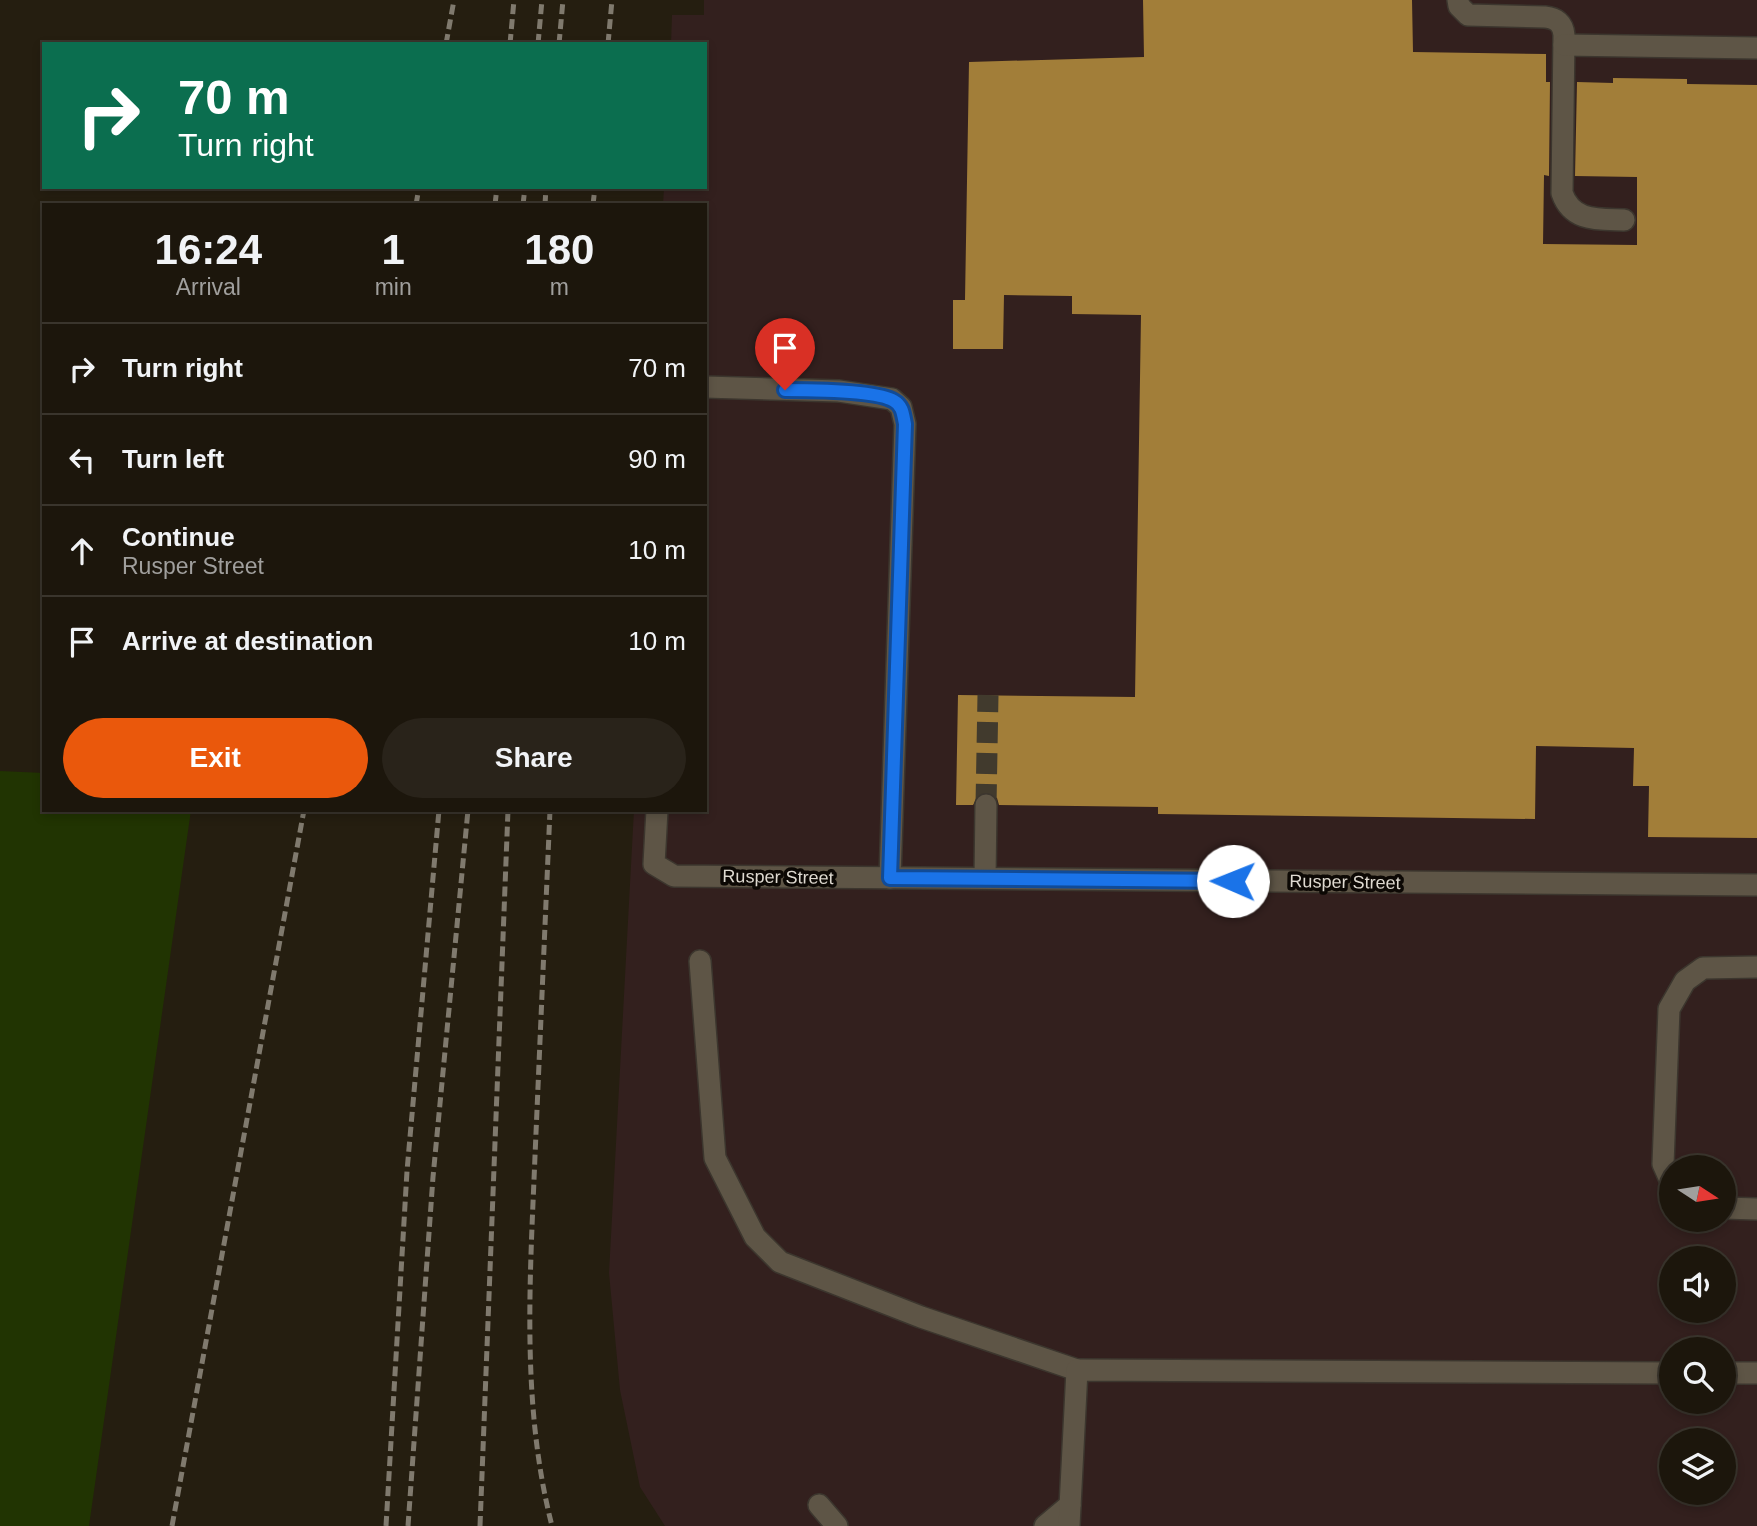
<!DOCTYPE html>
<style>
body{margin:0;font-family:Arial,sans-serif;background:#29231a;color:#f1f3f6;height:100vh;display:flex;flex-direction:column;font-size:26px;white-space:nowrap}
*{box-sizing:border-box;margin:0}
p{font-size:23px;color:#a09f9d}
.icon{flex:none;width:38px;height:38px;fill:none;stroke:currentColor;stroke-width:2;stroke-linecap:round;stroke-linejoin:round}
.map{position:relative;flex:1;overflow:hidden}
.drawer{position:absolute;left:42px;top:203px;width:665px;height:609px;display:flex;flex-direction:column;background:#1c160c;border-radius:0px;box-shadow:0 4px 10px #0003,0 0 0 2px #3a352d}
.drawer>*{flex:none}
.top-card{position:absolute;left:42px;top:42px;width:665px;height:147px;border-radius:0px;box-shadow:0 4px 10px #0003,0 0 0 2px #3a352d;background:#0b6e4f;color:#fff;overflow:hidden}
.needle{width:46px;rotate:102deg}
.controls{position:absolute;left:1659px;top:1155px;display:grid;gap:14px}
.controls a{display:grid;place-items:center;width:77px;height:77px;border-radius:50%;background:#1c160c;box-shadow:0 4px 10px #0003,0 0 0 2px #3a352d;font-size:35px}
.pin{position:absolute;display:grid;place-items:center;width:60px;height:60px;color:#fff;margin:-72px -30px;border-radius:50% 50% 50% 0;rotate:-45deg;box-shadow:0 0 7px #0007}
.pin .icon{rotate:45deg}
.me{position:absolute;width:77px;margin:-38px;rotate:271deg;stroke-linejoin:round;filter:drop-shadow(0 0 5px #0008)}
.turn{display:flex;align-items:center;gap:24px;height:147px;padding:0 21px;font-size:32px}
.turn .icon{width:91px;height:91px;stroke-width:2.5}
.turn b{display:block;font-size:49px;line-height:60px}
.eta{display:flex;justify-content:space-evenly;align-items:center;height:119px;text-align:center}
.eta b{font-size:42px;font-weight:600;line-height:49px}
.button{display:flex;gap:14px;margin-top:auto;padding:14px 21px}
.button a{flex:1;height:80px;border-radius:42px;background:#ea580c;color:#fff;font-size:28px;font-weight:600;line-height:80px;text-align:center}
.button a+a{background:#29231a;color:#f1f3f6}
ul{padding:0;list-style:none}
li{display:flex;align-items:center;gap:21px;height:91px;padding:0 21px;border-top:2px solid #3a352d}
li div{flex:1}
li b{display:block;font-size:26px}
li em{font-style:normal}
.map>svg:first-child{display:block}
</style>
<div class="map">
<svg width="1757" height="1526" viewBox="0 0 1757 1526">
<rect width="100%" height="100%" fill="#251e10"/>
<!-- industrial -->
<path fill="#33201e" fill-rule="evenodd" d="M704 0H1757V1526H665L640 1487 620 1390 609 1273 634 810H705V205H663L664 187H705V44H671L672 15H704ZM1671 1167H1724V1220H1671ZM1671 1258H1724V1311H1671ZM1671 1349H1724V1402H1671ZM1671 1440H1724V1493H1671Z"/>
<!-- green -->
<polygon fill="#213402" points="0,771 44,773 44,810 191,810 89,1526 0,1526"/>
<!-- building -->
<polygon fill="#a27e39" points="1143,0 1412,0 1413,52 1546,54 1546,82 1550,82 1549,176 1544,175 1543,244 1637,245 1637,177 1575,176 1577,82 1613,83 1613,78 1687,79 1687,84 1757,85 1757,838 1648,837 1649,786 1633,786 1634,748 1536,746 1535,819 1158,814 1158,807 999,805 997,798 987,792 979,794 973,805 956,805 958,695 1135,697 1141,315 1072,314 1072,296 1004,295 1003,349 953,349 953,300 965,300 969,62 1144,57"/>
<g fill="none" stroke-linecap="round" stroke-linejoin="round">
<!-- minor-tunnel -->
<polyline stroke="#413a2d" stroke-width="21" stroke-dasharray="21 10" stroke-linecap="butt" points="986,805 988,695"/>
<defs>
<g id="minor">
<path d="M1458 0 1459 6 1468 15 1545 17C1556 18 1563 23 1564 35L1562 193C1572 222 1598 219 1624 220"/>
<polyline points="1564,45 1757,48"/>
<polyline points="705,387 839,391 892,399 901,407 905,424 890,878"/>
<polyline points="657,810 654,864 674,876 1757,885"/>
<polyline points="985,878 986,805"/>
<polyline points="700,961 715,1158 755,1237 780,1262 921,1317 1077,1370"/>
<polyline points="1671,1182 1663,1164 1669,1009 1685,981 1703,968 1757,967"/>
<polyline points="1724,1208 1757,1209"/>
<polyline points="1724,1373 1757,1373"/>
<polyline points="819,1505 837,1526"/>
<polyline points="1045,1526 1070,1505"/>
<polyline points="1069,1526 1077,1370 1671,1373"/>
</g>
</defs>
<!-- minor casing -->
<use href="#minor" stroke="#3c362e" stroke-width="24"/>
<!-- minor -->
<use href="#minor" stroke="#5e5546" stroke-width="21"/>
<!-- rail -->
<g stroke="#807a6e" stroke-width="5" stroke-dasharray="10 5" stroke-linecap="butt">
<polyline points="446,44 454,0"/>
<polyline points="510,44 514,0"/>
<polyline points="538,44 542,0"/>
<polyline points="559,44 563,0"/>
<polyline points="608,44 612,0"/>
<polyline points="416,205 419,187"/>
<polyline points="495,205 497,187"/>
<polyline points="523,205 525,187"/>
<polyline points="545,205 546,187"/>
<polyline points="593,205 595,187"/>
<path d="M550 810C545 925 540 1041 535 1156 530 1279 521 1405 552 1526"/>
<polyline points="172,1526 304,810"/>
<polyline points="386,1526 407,1171 439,810"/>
<polyline points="408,1526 433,1177 468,810"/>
<polyline points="480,1526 508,810"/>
</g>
</g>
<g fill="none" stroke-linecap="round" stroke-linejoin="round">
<defs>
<path id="route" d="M785 390C807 390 877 390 894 401 903 406 903 415 905 424L890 878 1233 881"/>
</defs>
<!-- route casing -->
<use href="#route" stroke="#114b97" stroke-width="18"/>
<!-- route -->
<use href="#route" stroke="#1a73e8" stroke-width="12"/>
</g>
<g text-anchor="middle" stroke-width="7" stroke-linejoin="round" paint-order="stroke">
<!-- street labels -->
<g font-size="18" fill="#ded9d0" stroke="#0c0804">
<text transform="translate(778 877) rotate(1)" y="6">Rusper Street</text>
<text transform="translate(1345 882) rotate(1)" y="6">Rusper Street</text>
</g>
</g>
</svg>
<div class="controls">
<a><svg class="needle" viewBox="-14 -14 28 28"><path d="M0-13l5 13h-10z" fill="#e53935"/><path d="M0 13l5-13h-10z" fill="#a09f9d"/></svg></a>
<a><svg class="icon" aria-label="sound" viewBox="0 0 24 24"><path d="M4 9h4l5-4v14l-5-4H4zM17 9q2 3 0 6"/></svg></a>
<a><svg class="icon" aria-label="search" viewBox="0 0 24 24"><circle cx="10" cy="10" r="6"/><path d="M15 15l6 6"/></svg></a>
<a><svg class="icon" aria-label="layers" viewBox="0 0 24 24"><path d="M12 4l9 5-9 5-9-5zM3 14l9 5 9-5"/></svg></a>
</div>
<div class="pin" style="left:785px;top:390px;background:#d93025"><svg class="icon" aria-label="arrive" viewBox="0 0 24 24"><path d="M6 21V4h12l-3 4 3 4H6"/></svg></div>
<svg class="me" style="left:1233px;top:881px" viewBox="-20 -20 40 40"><circle r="19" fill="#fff"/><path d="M0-13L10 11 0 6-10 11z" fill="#1a73e8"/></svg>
<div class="top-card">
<div class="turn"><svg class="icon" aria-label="right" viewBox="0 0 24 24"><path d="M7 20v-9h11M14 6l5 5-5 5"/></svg><div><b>70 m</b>Turn right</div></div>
</div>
<section class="drawer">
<div class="eta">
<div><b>16:24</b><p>Arrival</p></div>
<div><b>1</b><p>min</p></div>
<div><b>180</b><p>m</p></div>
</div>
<ul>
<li><svg class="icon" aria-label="right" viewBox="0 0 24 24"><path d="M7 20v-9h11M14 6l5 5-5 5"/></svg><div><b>Turn right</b></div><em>70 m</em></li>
<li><svg class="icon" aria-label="left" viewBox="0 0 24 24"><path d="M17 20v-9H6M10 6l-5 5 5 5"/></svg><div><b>Turn left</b></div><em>90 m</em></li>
<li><svg class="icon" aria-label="ahead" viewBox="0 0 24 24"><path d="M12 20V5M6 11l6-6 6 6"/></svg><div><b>Continue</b><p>Rusper Street</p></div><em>10 m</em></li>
<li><svg class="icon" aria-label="arrive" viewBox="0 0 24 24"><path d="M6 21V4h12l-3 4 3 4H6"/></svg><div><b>Arrive at destination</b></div><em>10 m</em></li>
</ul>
<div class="button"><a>Exit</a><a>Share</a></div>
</section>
</div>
